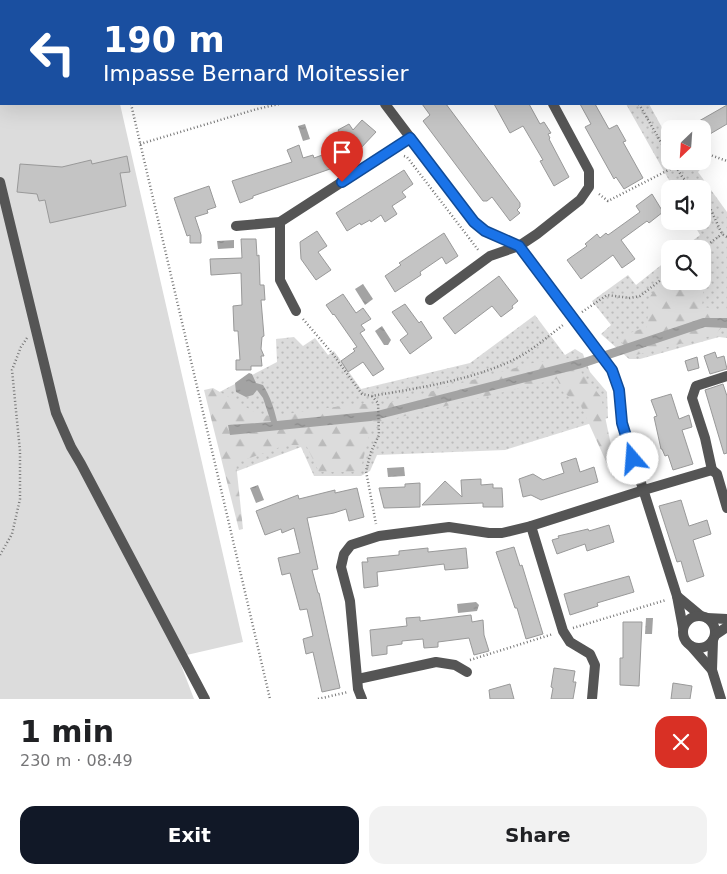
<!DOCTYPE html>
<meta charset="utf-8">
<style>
body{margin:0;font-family:"DejaVu Sans",sans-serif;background:#f2f2f2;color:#202124;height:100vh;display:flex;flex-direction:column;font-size:19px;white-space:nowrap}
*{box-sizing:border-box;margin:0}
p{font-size:16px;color:#757577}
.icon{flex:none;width:28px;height:28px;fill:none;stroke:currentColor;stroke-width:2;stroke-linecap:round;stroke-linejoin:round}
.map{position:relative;height:699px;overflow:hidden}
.drawer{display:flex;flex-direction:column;background:#fff;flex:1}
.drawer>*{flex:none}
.hud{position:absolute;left:0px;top:0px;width:728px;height:105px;box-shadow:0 5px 20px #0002;background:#1a4fa0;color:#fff;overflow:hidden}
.needle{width:32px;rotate:205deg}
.fabs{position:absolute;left:661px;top:120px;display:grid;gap:10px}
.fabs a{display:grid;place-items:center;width:50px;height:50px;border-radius:10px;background:#fff;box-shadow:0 5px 20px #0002;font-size:25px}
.pin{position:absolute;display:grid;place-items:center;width:42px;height:42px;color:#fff;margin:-51px -21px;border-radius:50% 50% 50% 0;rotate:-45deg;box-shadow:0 0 5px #0007}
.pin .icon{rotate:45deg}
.me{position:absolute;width:55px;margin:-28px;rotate:342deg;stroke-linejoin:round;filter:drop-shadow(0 0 4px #0008)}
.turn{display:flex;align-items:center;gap:18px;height:105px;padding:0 20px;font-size:22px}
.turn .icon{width:65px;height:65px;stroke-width:2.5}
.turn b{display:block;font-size:35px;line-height:42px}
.round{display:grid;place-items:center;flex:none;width:52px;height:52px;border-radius:15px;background:#f2f2f2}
.head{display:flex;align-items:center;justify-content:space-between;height:85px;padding:0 20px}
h1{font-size:30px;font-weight:600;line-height:38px}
.button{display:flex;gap:10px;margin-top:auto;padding:10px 20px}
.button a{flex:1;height:58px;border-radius:15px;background:#111827;color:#fff;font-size:20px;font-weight:600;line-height:58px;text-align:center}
.button a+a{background:#f2f2f2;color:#202124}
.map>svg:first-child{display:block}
</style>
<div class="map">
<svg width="727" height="699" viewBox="0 0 727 699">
<defs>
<pattern id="grass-dots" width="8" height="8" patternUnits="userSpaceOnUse" patternTransform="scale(1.25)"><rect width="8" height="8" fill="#dcdcdc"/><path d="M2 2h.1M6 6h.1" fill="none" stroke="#bbb" stroke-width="1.8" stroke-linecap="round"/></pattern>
<pattern id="forest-firs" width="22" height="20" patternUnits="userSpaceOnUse" patternTransform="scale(1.25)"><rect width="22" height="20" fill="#dcdcdc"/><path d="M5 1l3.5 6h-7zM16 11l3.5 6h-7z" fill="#bbb"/></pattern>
<pattern id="water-ripples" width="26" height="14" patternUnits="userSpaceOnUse" patternTransform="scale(1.25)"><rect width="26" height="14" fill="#a3a3a3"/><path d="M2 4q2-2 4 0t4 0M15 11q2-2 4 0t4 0" fill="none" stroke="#8b8b8b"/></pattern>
</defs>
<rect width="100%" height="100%" fill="#fff"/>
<!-- grass -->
<g fill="url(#grass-dots)">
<polygon points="626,104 649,104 670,142 670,161 681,161 684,166 693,161 702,161 703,156 706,163 698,172 727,212 727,338 719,337 640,359 629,359 601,334 611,325 592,301 628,275 636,285 670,258 670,281 702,281 702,249 682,249 700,235 692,221 702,221 702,189 674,189"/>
<polygon points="535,315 565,355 575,349 583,354 590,372 607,392 608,418 505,450 377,455 370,471 361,476 314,476 301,447 235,472 208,398 277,362 276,339 294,337 303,346 315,338 328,355 334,351 361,389 470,363"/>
</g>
<!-- forest -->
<g fill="url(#forest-firs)">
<polygon points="669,269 670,281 704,282 702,307 727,310 727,321 715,335 632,356 618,337 647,327 649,298"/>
<polygon points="570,358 601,397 618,479 613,477 581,406 563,392 557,379 372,424 360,472 319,472 306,445 286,445 236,463 243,529 239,530 204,390 213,388 261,416 287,414 355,404 386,404 533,363"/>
</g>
<!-- pitch -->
<polygon fill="#dcdcdc" points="0,0 96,0 97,1 1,1 1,104 120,104 243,642 178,657 194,699 0,699"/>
<!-- water -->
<g fill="url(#water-ripples)">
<polygon points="305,124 310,139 303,141 298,126"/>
<polygon points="234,240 234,248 218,249 217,241"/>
<polygon points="363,284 373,299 365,305 355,289"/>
<path d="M703 318H727V328L705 327 582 368 371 421 230 435 228 425 271 422 263 398 257 390 253 395 246 397 236 392 235 383 249 373 252 374 256 383 263 385C270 396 274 408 277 421L377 411 584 358Z"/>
<polygon points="382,326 391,340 388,345 384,345 375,331"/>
<polygon points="404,467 405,476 388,477 387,468"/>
<polygon points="258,485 264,500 256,503 250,488"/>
<polygon points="476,602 479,605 477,611 458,613 457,604"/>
<polygon points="646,618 653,618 652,634 645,634"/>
</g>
<!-- building -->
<g fill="#c4c4c4" stroke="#999">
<polygon points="422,104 446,104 520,203 520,207 517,210 520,213 510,221 492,197 487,201 483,201 423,121 430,115"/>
<polygon points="494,104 529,104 540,124 544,122 551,133 548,134 550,138 549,139 569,177 554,186 540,161 543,160 523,126 510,133"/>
<polygon points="580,104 595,104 609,129 617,125 626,141 623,142 643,178 624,189 616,177 614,179 585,127 591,124"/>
<polygon points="727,105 727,124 710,134 702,138 702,129 685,129"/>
<polygon points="362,120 376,132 359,150 346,159 335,142 342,137 338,130 349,124 353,130"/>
<polygon points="299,145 303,158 313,155 314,158 325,154 330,169 253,196 253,198 240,203 232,181 292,162 287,150"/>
<polygon points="127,156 130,172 120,173 126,206 50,223 45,200 39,201 37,194 17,192 20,164 62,167 91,160 92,164"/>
<polygon points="404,170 413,184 402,192 406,197 392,206 397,214 385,222 381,215 371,222 370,220 361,225 360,223 347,231 336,213"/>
<polygon points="209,186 216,207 207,210 208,213 195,217 201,235 201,243 190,243 190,235 187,236 174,198"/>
<polygon points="652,194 663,212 649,223 647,221 621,240 635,259 622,268 613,255 581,279 567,260 587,246 585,244 597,234 600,238 606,233 608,235 640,212 636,206"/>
<polygon points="317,231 327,246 318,252 331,270 316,280 301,259 300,242"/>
<polygon points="444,233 458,256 446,264 442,257 420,272 421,275 395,292 385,276 401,265 399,263"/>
<polygon points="241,239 256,239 257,256 259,255 260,285 264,285 265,300 261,300 264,336 262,337 261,349 264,356 261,356 262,366 251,366 251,370 236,370 236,360 240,360 238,331 234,331 233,306 242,305 241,273 211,275 210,259 242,258"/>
<polygon points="499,276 518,301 512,306 513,308 501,317 492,306 455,334 443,318"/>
<polygon points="343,294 356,313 363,308 371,319 361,325 365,330 360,333 384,369 373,376 363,362 348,372 341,361 355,351 353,349 357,347 334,314 333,315 326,305"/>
<polygon points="405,304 419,323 421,321 432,338 410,354 400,340 408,334 392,312"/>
<polygon points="715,352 717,358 724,356 727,369 710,374 704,356"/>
<polygon points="697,357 699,368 688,371 685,361"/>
<polygon points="723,384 727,396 727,453 724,454 705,390"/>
<polygon points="671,394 679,419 689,415 692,427 682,430 693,464 673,470 668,455 665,456 662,449 661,449 654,417 657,416 651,400"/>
<polygon points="576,458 580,472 594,467 598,482 541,500 531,495 523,497 519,479 533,474 543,480 564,473 561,463"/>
<polygon points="481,479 481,485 493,484 493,488 502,488 503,507 483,507 483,503 422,505 445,481 462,497 461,480"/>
<polygon points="420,483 420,507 384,508 379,488 405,487 405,484"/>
<polygon points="357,488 364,517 349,521 346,509 334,513 307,518 318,569 312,570 318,593 319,593 340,688 322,692 313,652 306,654 303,639 313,636 307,609 300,610 290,573 282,575 278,558 300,553 294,528 282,533 281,529 265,535 256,511 298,495 299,499 335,490 335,493"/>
<polygon points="681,500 689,526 707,520 711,534 693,540 704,576 687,582 681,561 677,562 659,506"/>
<polygon points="609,525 614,542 587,551 585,544 557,554 552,540 559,538 558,536 588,529 589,531"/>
<polygon points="514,547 520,566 522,565 543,634 526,639 517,608 515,608 496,552"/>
<polygon points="428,548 428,552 466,548 468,568 445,570 444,564 377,572 378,586 364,588 362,562 368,562 367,558 399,555 399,551"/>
<polygon points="629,576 634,592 597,603 598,606 570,615 564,594"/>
<polygon points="471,615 472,622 483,620 484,635 489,651 474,655 469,638 438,642 438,647 424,648 423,639 402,641 402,644 387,646 387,654 372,656 370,630 407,626 406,618 420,617 420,621"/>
<polygon points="623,622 642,622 639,686 620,685 620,658 623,658"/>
<polygon points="554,668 575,671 573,682 576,682 573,699 551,699 553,688 551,687"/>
<polygon points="673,683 692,686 690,699 671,699"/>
<polygon points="510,684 514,699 490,699 489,690"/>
</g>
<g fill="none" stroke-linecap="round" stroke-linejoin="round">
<!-- path -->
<g stroke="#777" stroke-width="2.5" stroke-dasharray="1 2.5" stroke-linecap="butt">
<polyline points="106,0 106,1"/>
<polyline points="403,1 403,0"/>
<polyline points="597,1 598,0"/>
<polyline points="131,104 270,699"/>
<polyline points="639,104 670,158"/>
<polyline points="140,144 257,109 279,104"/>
<polyline points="702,152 727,161"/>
<polyline points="404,156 407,157 479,251"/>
<polyline points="672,161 683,178 696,189"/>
<polyline points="599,194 608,201 686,161"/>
<polyline points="702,195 705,197 722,234 727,237"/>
<polyline points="702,249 722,234"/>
<polyline points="582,312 607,295 630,298 640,296 670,273"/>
<path d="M303 319 332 353 362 394 372 396C418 388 466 381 509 362 529 353 546 338 563 325"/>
<polyline points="372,396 378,403 379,435 371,452 366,471 376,524"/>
<polyline points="0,555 12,534 20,499 20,451 12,370 21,347 27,338"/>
<polyline points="573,628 666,600"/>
<polyline points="470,660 553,634"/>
<polyline points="318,699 348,692"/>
</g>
<!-- street -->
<g stroke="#555" stroke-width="10">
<polyline points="319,0 319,1"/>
<polyline points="673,0 673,1"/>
<polyline points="726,19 727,19"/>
<polyline points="385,104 474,222 485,231 519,246 612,370 619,390 622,423 677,596 683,628"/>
<polyline points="0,182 56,413 71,447 81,464 205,699"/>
<polyline points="280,222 280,280 296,311"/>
<polyline points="236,226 280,222 410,138"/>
<polyline points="430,300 490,256 519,246 537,234 580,200 589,187 589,171 553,104"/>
<polyline points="712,470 705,438 692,398 696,386 727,376"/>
<polyline points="531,526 563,631 570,642 590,654 595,665 592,699"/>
<polyline points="677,596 701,616"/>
<circle cx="699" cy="632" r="16"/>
<polyline points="707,618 727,619"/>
<polyline points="715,635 727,627"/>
<polyline points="691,646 712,670 721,699"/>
<polyline points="712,670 713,640"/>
<polyline points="358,679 436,662 455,665 467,672"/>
<polyline points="362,699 358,689 350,601 341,567 344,554 351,545 379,536 449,527 489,533 502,533 531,526 644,490 712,470 717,474 727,508"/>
</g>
</g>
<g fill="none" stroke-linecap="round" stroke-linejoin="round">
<defs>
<polyline id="route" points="342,182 410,138 474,222 485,231 519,246 612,370 619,390 622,423 633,459"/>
</defs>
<!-- route casing -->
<use href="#route" stroke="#114b97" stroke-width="12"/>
<!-- route -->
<use href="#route" stroke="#1a73e8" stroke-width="9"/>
</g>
</svg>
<div class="fabs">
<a><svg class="needle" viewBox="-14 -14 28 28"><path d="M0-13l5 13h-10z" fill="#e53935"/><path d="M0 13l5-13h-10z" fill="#757577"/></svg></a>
<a><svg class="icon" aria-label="sound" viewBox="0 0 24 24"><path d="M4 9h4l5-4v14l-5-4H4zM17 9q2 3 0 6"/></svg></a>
<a><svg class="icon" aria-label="search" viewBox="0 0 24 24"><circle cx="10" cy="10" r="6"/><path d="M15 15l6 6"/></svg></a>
</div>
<div class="pin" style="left:342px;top:182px;background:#d93025"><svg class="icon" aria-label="arrive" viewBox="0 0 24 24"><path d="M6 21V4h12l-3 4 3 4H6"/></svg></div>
<svg class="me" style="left:633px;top:459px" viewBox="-20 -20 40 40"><circle r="19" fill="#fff"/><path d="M0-13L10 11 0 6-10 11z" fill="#1a73e8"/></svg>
<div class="hud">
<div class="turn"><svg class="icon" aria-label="left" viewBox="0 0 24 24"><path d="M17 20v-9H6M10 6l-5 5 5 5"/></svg><div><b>190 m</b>Impasse Bernard Moitessier</div></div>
</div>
</div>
<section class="drawer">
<div class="head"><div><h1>1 min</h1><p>230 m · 08:49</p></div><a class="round" style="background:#d93025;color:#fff"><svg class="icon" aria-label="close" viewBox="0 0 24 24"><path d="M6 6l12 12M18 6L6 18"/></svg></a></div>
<div class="button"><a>Exit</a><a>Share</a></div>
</section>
